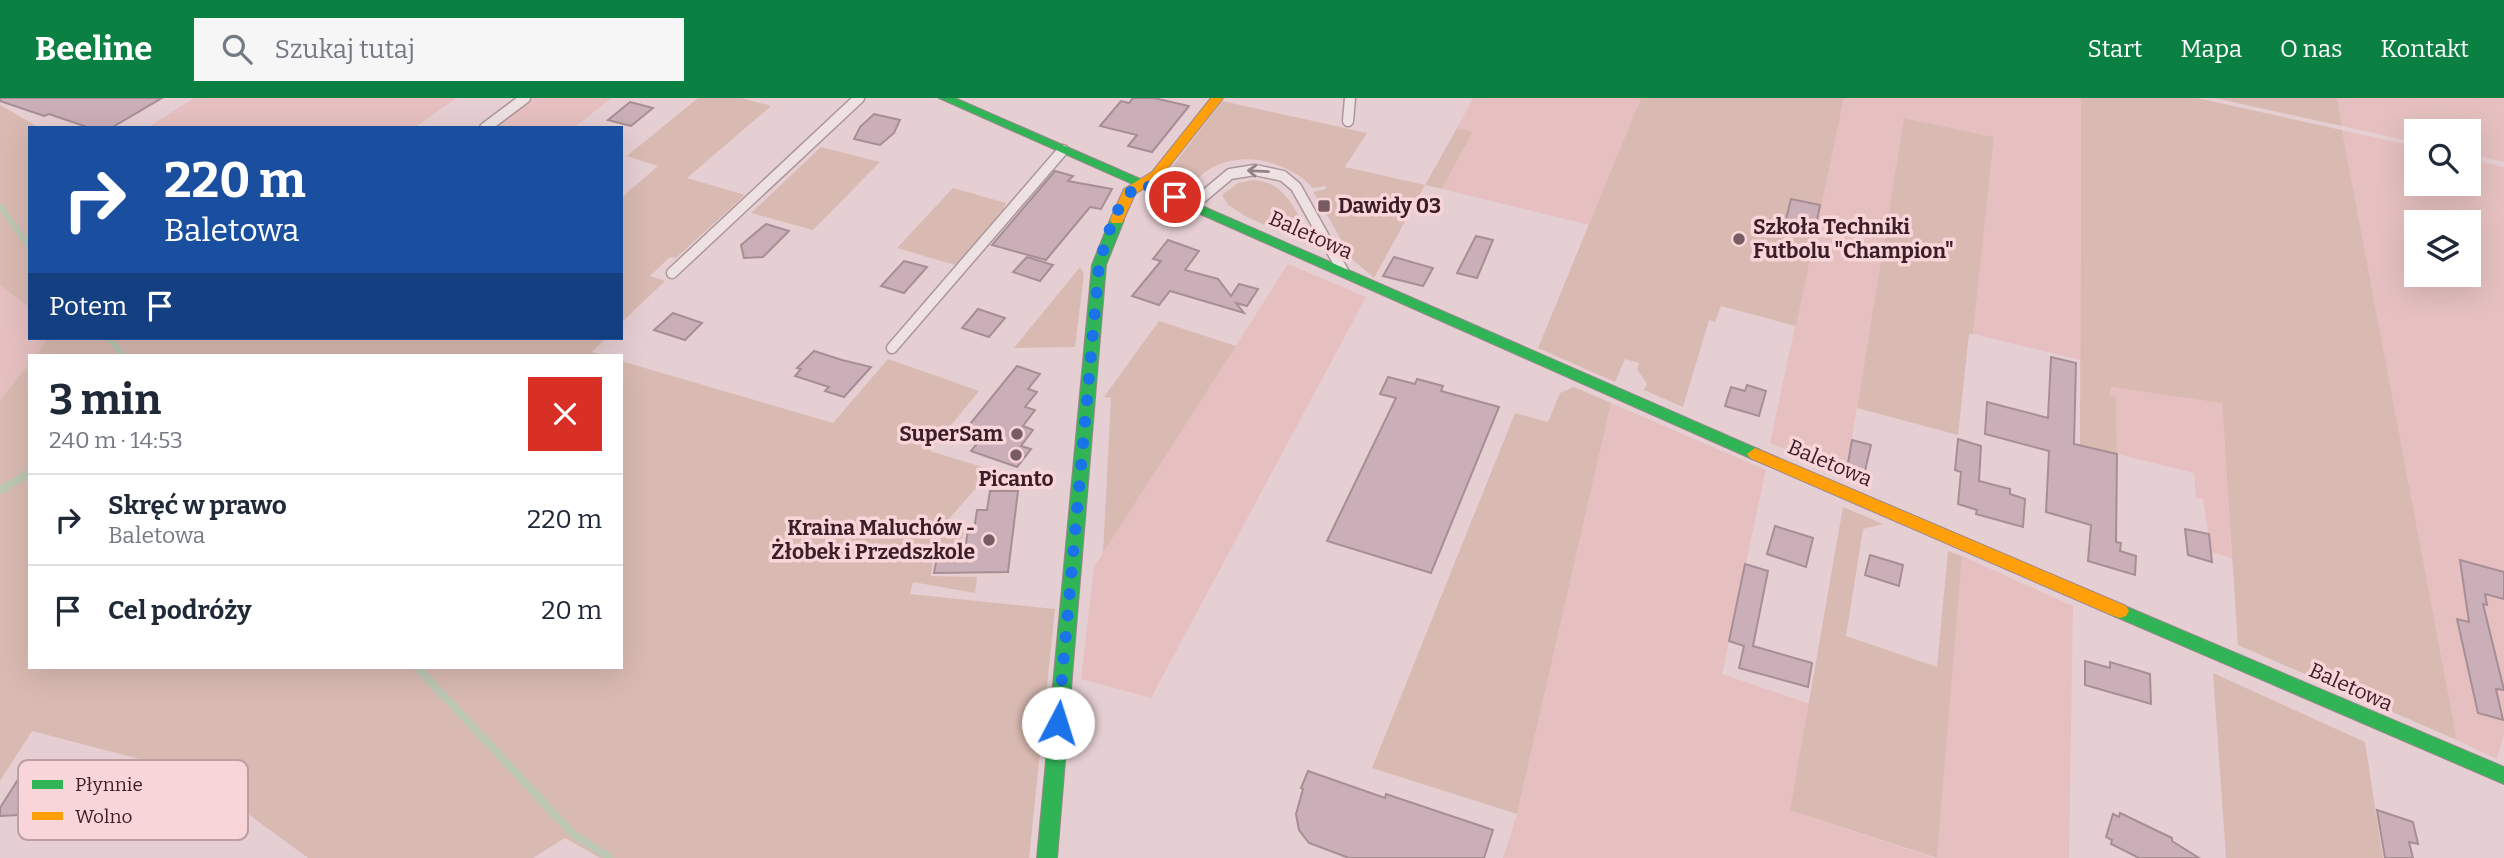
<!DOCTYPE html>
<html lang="pl">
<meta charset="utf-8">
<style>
body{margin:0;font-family:Bitter,serif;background:#f6f6f7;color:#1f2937;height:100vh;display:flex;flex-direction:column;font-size:26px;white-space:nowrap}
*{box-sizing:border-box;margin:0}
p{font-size:23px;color:#747a83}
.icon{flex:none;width:38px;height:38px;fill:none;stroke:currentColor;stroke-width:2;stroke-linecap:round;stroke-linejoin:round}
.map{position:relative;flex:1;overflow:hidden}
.drawer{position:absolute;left:28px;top:256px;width:595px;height:315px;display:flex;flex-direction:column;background:#fff;border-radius:0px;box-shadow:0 7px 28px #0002}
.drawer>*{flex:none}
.banner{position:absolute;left:28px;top:28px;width:595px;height:214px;border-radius:0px;box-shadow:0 7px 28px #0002;background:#1a4fa0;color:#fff;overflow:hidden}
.buttons{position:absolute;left:2404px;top:21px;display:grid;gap:14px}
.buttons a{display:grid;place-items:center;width:77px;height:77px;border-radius:0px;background:#fff;box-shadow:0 7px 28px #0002;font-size:35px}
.pin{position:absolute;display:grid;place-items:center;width:60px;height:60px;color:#fff;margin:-30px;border:4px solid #fff;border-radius:50%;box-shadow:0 2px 7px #0007}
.me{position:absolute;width:77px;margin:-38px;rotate:5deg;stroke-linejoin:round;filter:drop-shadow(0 0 5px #0008)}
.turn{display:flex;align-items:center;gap:24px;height:147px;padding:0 21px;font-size:32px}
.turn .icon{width:91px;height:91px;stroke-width:2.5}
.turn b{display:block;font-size:49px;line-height:60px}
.then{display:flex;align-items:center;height:66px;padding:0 21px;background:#0003;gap:14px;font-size:26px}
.round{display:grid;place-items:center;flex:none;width:74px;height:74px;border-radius:0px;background:#f6f6f7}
.head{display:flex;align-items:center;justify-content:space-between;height:119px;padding:0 21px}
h1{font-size:42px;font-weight:700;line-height:52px}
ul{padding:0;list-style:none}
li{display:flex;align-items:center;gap:21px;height:91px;padding:0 21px;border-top:2px solid #e0e1e3}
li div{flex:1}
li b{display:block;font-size:26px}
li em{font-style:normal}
header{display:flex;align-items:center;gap:42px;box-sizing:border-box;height:98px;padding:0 35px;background:#0b8043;color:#fff}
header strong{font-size:33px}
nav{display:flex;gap:38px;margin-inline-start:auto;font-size:24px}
.search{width:490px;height:63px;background:#f6f6f7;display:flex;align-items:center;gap:18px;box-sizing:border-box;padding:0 24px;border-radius:0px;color:#747a83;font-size:26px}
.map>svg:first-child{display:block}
</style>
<header>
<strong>Beeline</strong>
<div class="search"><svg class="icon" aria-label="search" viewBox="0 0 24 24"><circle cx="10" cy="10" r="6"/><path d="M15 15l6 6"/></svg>Szukaj tutaj</div>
<nav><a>Start</a><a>Mapa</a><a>O nas</a><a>Kontakt</a></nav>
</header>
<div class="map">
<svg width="2504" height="760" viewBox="0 0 2504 760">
<rect width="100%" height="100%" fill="#e6cfd2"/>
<!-- farmland -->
<g fill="#e6c0c0" fill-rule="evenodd">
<polygon points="194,0 456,0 414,30 147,30"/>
<polygon points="533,0 611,0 574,30 493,30"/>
<polygon points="1473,0 1641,0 1589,127 1442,91 1473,35 1457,30"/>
<polygon points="1844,0 2081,0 2080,262 1973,236 1994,39 1904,20 1846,377 1770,345"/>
<polygon points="2337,0 2504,0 2504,64 2469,56 2469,33 2417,33 2417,45 2342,28"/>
<path d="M2342 32 2417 49V86H2469V61L2504 69V636L2497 661 2457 642ZM2417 124H2469V177H2417Z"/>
<polygon points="1288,166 1366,199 1151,600 1081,581 1094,469"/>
<polygon points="0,187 30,210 30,240 48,240 36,257 30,257 30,265 0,302"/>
<polygon points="2111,289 2222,304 2232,460 2211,454 2203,401 2196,400 2194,375 2117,356 2116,300 2110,298"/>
<polygon points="1611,305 1766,372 1722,576 1810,606 1790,712 1934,760 1503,760 1517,716"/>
<polygon points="1962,458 2073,508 2069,760 1937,760"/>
</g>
<!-- green -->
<g fill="#d9bab2">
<polygon points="698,0 741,0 771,8 687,80 745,97 676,160 670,159 650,178 665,183 621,225 621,100 658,68 627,58"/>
<polygon points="1641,0 1844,0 1796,228 1721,208 1715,224 1709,222 1683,309 1644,292 1647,286 1637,271 1639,265 1625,261 1615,284 1538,250"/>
<polygon points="2081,0 2197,0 2342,32 2457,642 2238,547 2222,305 2111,289 2110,298 2116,299 2117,356 2080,347"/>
<polygon points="2214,0 2337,0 2342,28"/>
<path d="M1222 3 1367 35 1345 69 1425 87 1457 30 1473 34 1442 91 1425 87 1374 180 1352 161 1326 115 1331 114 1325 103H1319L1313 94 1326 91 1325 88 1313 90C1288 63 1241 51 1208 72 1197 79 1194 88 1182 92L1166 85 1170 79 1166 77Z"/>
<polygon points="0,7 40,30 30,30 30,210 0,187"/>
<polygon points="1904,20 1994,39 1973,236 1969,236 1958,337 1857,310"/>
<polygon points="821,49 880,64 813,132 751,115"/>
<path d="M1253 82C1287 83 1298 118 1313 145L1306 146 1245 118 1228 107 1222 97 1238 85Z"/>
<polygon points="953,90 1006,105 1002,115 955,167 897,150"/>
<polygon points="1080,169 1084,176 1075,249 1014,250"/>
<polygon points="1159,223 1236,248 1103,455 1111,300 1104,299"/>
<polygon points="48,240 606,240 592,254 601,257 36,257"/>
<polygon points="888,261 979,293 930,353 992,372 940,431 964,431 961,448 935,448 931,478 977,479 975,495 913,484 910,496 1055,511 1029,760 600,760 565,740 533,760 308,760 202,682 162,667 32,633 0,683 0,302 30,265 30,569 621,569 621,263 833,325"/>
<polygon points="1574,289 1611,305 1517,716 1372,670 1515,315 1548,324 1560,295"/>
<polygon points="1843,409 1883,426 1863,431 1846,538 1937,569 1948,453 1962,458 1937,760 1790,712"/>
<polygon points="2213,575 2365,644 2383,760 2226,760"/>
</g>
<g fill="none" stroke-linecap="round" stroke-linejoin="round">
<!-- stream-far1 -->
<g stroke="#bcc7b4" stroke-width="6">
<polyline points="0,108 30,149"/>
<polyline points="108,240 123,257"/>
</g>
<!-- stream -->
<g stroke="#bcc7b4" stroke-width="8">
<polyline points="0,392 30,375"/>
<polyline points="417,569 572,735 610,760"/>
</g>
</g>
<!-- building -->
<g fill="#caafb8" stroke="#a78e95" stroke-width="2">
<polygon points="0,0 162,0 111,30 90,30 49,16 44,18 0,3"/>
<polygon points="1133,0 1154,0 1189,8 1152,54 1128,48 1137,37 1100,28 1121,3 1129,5"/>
<polygon points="630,4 653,10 631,28 608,22"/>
<polygon points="874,16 900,22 894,35 880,47 854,41 860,29"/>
<polygon points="1055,73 1073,78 1068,83 1112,91 1101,111 1090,109 1046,162 992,147"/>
<polygon points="1791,101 1820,107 1814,137 1784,130"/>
<polygon points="766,126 789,133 763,159 744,160 741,147"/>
<polygon points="1476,138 1493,142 1477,180 1457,175"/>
<polygon points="1168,142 1199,153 1185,172 1218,181 1231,198 1239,186 1258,191 1247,208 1236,205 1244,215 1170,193 1159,207 1132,198 1161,163 1153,161"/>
<polygon points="1027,159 1053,167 1040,183 1013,174"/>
<polygon points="1394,159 1433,170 1423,188 1383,178"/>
<polygon points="904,163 927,169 904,195 881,188"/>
<polygon points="978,211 1005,220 989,239 962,230"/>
<polygon points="673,215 702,225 685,242 654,232"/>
<polygon points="814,253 842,262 871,269 844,299 825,293 829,289 795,278 801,271 797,270"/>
<polygon points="2051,259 2076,265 2074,346 2117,356 2116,444 2121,445 2120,453 2136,458 2135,477 2088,463 2091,427 2046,414 2049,353 1985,336 1987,304 2048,320"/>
<polygon points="1017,268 1040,276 1028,291 1037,294 1025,309 1035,312 1023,328 1033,332 1021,348 1031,351 1017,369 971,353 984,337 966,331"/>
<polygon points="1388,279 1415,286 1417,281 1443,288 1441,293 1499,309 1431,475 1327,443 1396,300 1380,296"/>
<polygon points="1747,287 1766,293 1759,318 1725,308 1731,289 1745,293"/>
<polygon points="1958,341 1981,348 1979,383 2010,391 2010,396 2025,401 2023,429 1976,416 1977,412 1958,406 1961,374 1955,372"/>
<polygon points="1852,342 1871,347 1864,377 1847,371"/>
<polygon points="990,393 1018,393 1008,474 934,475 938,453 965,452 968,432 974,432 977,412 987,412"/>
<polygon points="1775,428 1813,440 1806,469 1767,456"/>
<polygon points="2185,431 2209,436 2212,464 2188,457"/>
<polygon points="1870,457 1903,467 1899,488 1865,477"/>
<polygon points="2460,462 2504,474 2504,501 2485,496 2487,507 2483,506 2504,592 2496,591 2503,622 2478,615 2457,521 2469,524"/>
<polygon points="1745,466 1768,473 1753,548 1812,565 1808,589 1739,570 1744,548 1729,543"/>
<polygon points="2085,563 2110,570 2110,564 2150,576 2151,606 2085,587"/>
<polygon points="1308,673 1385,700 1386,696 1493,732 1484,760 1349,760 1309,745 1299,732 1296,716 1303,691 1301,690"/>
<polygon points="80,681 59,715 0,718 0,710 17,683"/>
<polygon points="2377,712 2413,724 2418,746 2409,744 2413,760 2385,760"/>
<polygon points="2120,715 2172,740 2172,743 2199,760 2139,760 2111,746 2112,742 2106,739 2113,716 2119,719"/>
</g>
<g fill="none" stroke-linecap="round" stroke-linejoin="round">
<defs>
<g id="lane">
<polyline points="1348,23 1350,0"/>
<polyline points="485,30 525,0"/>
<polyline points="1193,107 1230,76 1255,72 1283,78 1296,89 1343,173"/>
<polyline points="672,175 859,0"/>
<polyline points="892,250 1063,52"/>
</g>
<g id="fast">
<polygon points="939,0 955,0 1760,352 1763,356 1755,362 1750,360"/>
<polygon points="1117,118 1124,122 1106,167 1057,760 1037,760 1092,167 1110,122"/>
<polygon points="2120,506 2504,669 2504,686 2114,518 2111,513 2114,508"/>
</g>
<g id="slow">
<polygon points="1211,0 1223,0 1160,80 1135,96 1122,125 1112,125 1110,122 1124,91 1152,74"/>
<polygon points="1755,350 2126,508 2129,513 2126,518 2120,520 2114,518 1750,360 1747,356"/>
</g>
</defs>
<!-- lane casing -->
<use href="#lane" stroke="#ac979c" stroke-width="13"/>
<!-- fast casing -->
<use href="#fast" stroke="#9b888c" stroke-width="2"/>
<!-- slow casing -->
<use href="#slow" stroke="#9b888c" stroke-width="2"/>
<!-- lane -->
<use href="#lane" stroke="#eee1e2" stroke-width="10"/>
<!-- fast -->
<use href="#fast" fill="#30b455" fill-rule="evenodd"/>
<!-- slow -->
<use href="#slow" fill="#ff9f0a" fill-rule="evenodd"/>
</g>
<!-- one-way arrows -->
<defs><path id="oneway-shaft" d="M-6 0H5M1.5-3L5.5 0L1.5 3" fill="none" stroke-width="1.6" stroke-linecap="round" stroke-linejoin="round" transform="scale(1.75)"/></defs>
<use stroke="#958085" href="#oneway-shaft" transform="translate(1258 73) rotate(-177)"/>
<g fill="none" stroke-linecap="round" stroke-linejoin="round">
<!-- route -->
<path stroke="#1a73e8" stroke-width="12" stroke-dasharray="0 21.6" d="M1058 625 1099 167C1106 142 1117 97 1142 86L1175 99"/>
</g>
<!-- markers -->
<g fill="#785c64" stroke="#f7d5d8" stroke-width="2.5">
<rect x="1317" y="101" width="14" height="14" rx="3.5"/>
<circle cx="1739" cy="141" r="7"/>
<circle cx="1017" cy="336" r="7"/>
<circle cx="1016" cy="357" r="7"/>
<circle cx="989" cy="442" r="7"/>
</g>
<g text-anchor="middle" stroke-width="7" stroke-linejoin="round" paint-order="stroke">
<!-- poi labels -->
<g font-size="21" font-weight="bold" fill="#3c1e28" stroke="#f7d5d8" text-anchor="start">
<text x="1338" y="115">Dawidy 03</text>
<text x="1753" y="136">Szkoła Techniki<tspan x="1753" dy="24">Futbolu "Champion"</tspan></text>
<text x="1003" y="343" text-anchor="end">SuperSam</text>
<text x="1016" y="388" text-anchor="middle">Picanto</text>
<text x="975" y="437" text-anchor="end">Kraina Maluchów -<tspan x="975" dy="24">Żłobek i Przedszkole</tspan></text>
</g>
<!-- street labels -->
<g font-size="21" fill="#3c1e28" stroke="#f7d5d8">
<text transform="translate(1311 137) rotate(24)" y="7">Baletowa</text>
<text transform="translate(1830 365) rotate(23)" y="7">Baletowa</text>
<text transform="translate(2351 589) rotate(24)" y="7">Baletowa</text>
</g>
</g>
<!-- legend -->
<rect x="18" y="662" width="230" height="80" rx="10" fill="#f7d5d8" stroke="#bf9ea3" stroke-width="2"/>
<rect x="32" y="682" width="31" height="9" fill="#30b455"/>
<rect x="32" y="714" width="31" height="8" fill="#ff9f0a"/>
<g font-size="19" fill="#3c1e28">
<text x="75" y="693">Płynnie</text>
<text x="75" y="725">Wolno</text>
</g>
</svg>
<div class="buttons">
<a><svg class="icon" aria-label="search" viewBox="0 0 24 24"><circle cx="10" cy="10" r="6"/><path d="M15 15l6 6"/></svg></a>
<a><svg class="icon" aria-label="layers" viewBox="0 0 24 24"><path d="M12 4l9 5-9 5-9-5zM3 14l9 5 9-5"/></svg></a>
</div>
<div class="pin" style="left:1175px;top:99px;background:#d93025"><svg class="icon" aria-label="arrive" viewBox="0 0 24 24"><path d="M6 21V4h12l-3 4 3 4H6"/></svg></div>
<svg class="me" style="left:1058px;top:625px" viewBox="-20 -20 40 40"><circle r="19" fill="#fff"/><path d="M0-13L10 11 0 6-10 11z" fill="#1a73e8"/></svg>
<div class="banner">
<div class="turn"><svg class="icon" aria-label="right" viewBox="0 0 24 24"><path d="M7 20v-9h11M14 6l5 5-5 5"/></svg><div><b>220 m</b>Baletowa</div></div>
<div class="then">Potem<svg class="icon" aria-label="arrive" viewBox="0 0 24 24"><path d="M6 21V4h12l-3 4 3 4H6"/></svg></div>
</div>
<section class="drawer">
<div class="head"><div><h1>3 min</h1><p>240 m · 14:53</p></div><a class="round" style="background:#d93025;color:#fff"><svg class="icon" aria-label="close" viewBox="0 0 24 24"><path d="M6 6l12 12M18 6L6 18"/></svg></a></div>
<ul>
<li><svg class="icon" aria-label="right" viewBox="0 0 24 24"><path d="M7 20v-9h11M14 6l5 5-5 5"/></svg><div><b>Skręć w prawo</b><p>Baletowa</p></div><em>220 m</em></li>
<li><svg class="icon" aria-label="arrive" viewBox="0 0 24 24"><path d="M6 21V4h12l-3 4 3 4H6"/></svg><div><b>Cel podróży</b></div><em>20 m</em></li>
</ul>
</section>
</div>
